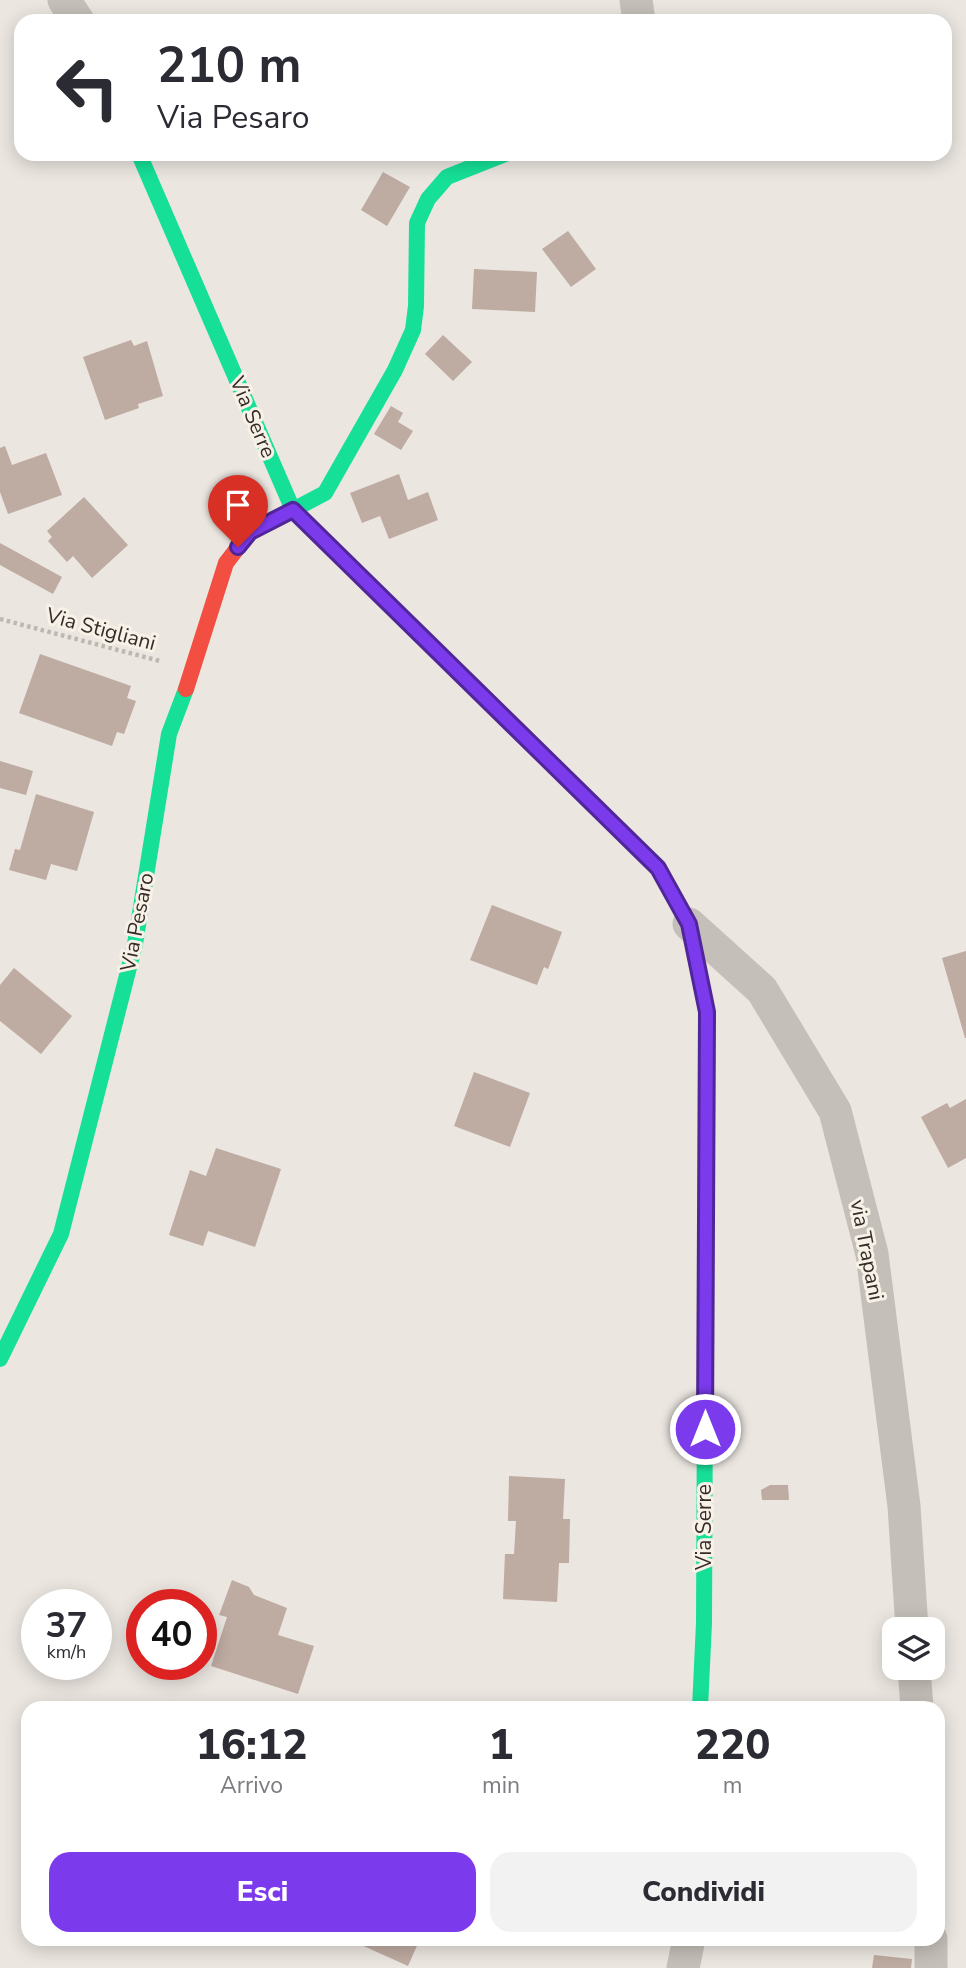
<!DOCTYPE html>
<html lang="it">
<style>
body{margin:0;font-family:"Nunito Sans",sans-serif;background:#f2f2f3;color:#2b2b33;height:100vh;display:flex;flex-direction:column;font-size:26px;white-space:nowrap}
*{box-sizing:border-box;margin:0}
p{font-size:23px;color:#7c7c81}
.icon{flex:none;width:38px;height:38px;fill:none;stroke:currentColor;stroke-width:2;stroke-linecap:round;stroke-linejoin:round}
.map{position:relative;flex:1;overflow:hidden}
.details{position:absolute;left:21px;top:1701px;width:924px;height:245px;display:flex;flex-direction:column;background:#fff;border-radius:21px;box-shadow:0 4px 18px #0003}
.details>*{flex:none}
.top-card{position:absolute;left:14px;top:14px;width:938px;height:147px;border-radius:21px;box-shadow:0 4px 18px #0003;background:#fff;color:#2b2b33;overflow:hidden}
.buttons{position:absolute;left:882px;top:1617px;display:grid;gap:14px}
.buttons a{display:grid;place-items:center;width:63px;height:63px;border-radius:14px;background:#fff;box-shadow:0 4px 18px #0003;font-size:35px}
.speed{position:absolute;left:21px;top:1589px;display:flex;gap:14px;font-size:35px;font-weight:700;text-align:center}
.speed>*{display:grid;place-content:center;width:91px;height:91px;border-radius:50%;background:#fff;box-shadow:0 4px 18px #0003;line-height:1}
.speed small{font-size:18px;font-weight:400}
.speed .limit{border:10px solid #d22;background:#fff;color:#111}
.pin{position:absolute;display:grid;place-items:center;width:60px;height:60px;color:#fff;margin:-72px -30px;border-radius:50% 50% 50% 0;rotate:-45deg;box-shadow:0 0 7px #0007}
.pin .icon{rotate:45deg}
.me{position:absolute;width:77px;margin:-38px;rotate:0deg;stroke-linejoin:round;filter:drop-shadow(0 0 5px #0008)}
.turn{display:flex;align-items:center;gap:24px;height:147px;padding:0 28px;font-size:32px}
.turn .icon{width:91px;height:91px;stroke-width:2.5}
.turn b{display:block;font-size:49px;line-height:60px}
.eta{display:flex;justify-content:space-evenly;align-items:center;height:119px;text-align:center}
.eta b{font-size:42px;font-weight:800;line-height:49px}
.button{display:flex;gap:14px;margin-top:auto;padding:14px 28px}
.button a{flex:1;height:80px;border-radius:21px;background:#7c3aed;color:#fff;font-size:28px;font-weight:800;line-height:80px;text-align:center}
.button a+a{background:#f2f2f3;color:#2b2b33}
.map>svg:first-child{display:block}
</style>
<div class="map">
<svg width="966" height="1968" viewBox="0 0 966 1968">
<rect width="100%" height="100%" fill="#ebe6e0"/>
<!-- building -->
<g fill="#beaba2">
<polygon points="383,172 410,187 387,226 361,210"/>
<polygon points="568,231 596,269 571,287 542,249"/>
<polygon points="474,269 537,272 535,312 472,309"/>
<polygon points="443,335 472,362 453,381 425,354"/>
<polygon points="131,340 134,346 147,341 163,396 138,404 139,408 105,420 83,357"/>
<polygon points="391,406 403,413 398,422 413,431 401,450 374,434"/>
<polygon points="5,446 12,465 46,453 62,495 8,514 0,492 0,448"/>
<polygon points="399,474 408,500 428,492 438,520 389,539 380,516 362,523 350,493"/>
<polygon points="84,497 128,545 92,578 73,556 67,562 48,541 52,537 47,531"/>
<polygon points="0,543 62,577 53,594 0,565"/>
<polygon points="40,654 131,686 127,698 136,701 124,734 117,732 112,746 19,713"/>
<polygon points="0,761 33,771 26,795 0,788"/>
<polygon points="36,794 94,812 77,871 51,864 46,880 9,870 15,849 20,850"/>
<polygon points="492,905 562,932 548,969 544,967 537,985 470,960"/>
<polygon points="966,951 966,1038 965,1038 942,958"/>
<polygon points="14,968 72,1016 41,1054 0,1021 0,985"/>
<polygon points="474,1072 530,1093 510,1147 454,1126"/>
<polygon points="966,1099 966,1158 948,1168 921,1117 947,1103 950,1108"/>
<polygon points="216,1148 281,1169 255,1247 208,1231 203,1246 169,1235 190,1170 206,1176"/>
<polygon points="509,1476 565,1479 563,1519 570,1519 569,1563 559,1563 557,1602 503,1599 505,1554 514,1554 516,1521 508,1521"/>
<polygon points="770,1485 788,1485 789,1500 762,1500 761,1490"/>
<polygon points="232,1580 249,1587 254,1595 287,1608 278,1635 314,1646 298,1694 211,1666 227,1617 219,1615"/>
<polygon points="348,1939 420,1939 408,1966"/>
<polygon points="864,1939 915,1939 914,1945 864,1941"/>
<polygon points="874,1955 912,1959 911,1968 872,1968"/>
</g>
<g fill="none" stroke-linecap="round" stroke-linejoin="round">
<!-- path -->
<polyline stroke="#bdb7b2" stroke-width="4.5" stroke-dasharray="3.5 3.5" stroke-linecap="butt" points="0,619 160,661"/>
<!-- street -->
<g stroke="#c5bfb9" stroke-width="33">
<polyline points="64,0 78,21"/>
<polyline points="636,0 639,21"/>
<polyline points="689,924 762,990 835,1111 872,1254 904,1506 912,1629"/>
<polyline points="914,1668 917,1708"/>
<polyline points="683,1968 689,1939"/>
<polyline points="931,1968 931,1939"/>
</g>
<!-- fast -->
<g stroke="#16e098" stroke-width="16">
<polyline points="139,154 293,510 347,563"/>
<polyline points="287,513 325,493 395,370 413,330 416,306 417,223 428,199 447,177 505,154"/>
<polyline points="0,1359 61,1234 135,944 169,734 186,689"/>
<polyline points="700,1708 704,1623 705,1389"/>
</g>
<!-- slow -->
<g stroke="#ffcf43" stroke-width="16">
<polyline points="347,563 563,775"/>
<polyline points="705,1389 707,1082"/>
</g>
<!-- jam -->
<g stroke="#f24e42" stroke-width="16">
<polyline points="186,689 226,563 250,532 287,513"/>
<polyline points="563,775 658,868 689,924 707,1012 707,1082"/>
</g>
</g>
<g fill="none" stroke-linecap="round" stroke-linejoin="round">
<defs>
<polyline id="route" points="238,547 250,532 293,510 658,868 689,924 707,1012 705,1429"/>
</defs>
<!-- route casing -->
<use href="#route" stroke="#51269a" stroke-width="18"/>
<!-- route -->
<use href="#route" stroke="#7c3aed" stroke-width="12"/>
</g>
<g text-anchor="middle" stroke-width="6" stroke-linejoin="round" paint-order="stroke">
<!-- street labels -->
<g font-size="21" fill="#352c28" stroke="#f8f1e7">
<text transform="translate(253 417) rotate(67)" y="7">Via Serre</text>
<text transform="translate(101 629) rotate(15)" y="7">Via Stigliani</text>
<text transform="translate(137 922) rotate(-79)" y="7">Via Pesaro</text>
<text transform="translate(867 1250) rotate(79)" y="7">via Trapani</text>
<text transform="translate(704 1527) rotate(-90)" y="7">Via Serre</text>
</g>
</g>
</svg>
<div class="buttons">
<a><svg class="icon" aria-label="layers" viewBox="0 0 24 24"><path d="M12 4l9 5-9 5-9-5zM3 14l9 5 9-5"/></svg></a>
</div>
<div class="speed"><div>37<small>km/h</small></div><div class="limit">40</div></div>
<div class="pin" style="left:238px;top:547px;background:#d93025"><svg class="icon" aria-label="arrive" viewBox="0 0 24 24"><path d="M6 21V4h12l-3 4 3 4H6"/></svg></div>
<svg class="me" style="left:705px;top:1429px" viewBox="-20 -20 40 40"><circle r="17" fill="#7c3aed" stroke="#fff" stroke-width="3"/><path d="M0-11L8 9 0 5-8 9z" fill="#fff"/></svg>
<div class="top-card">
<div class="turn"><svg class="icon" aria-label="left" viewBox="0 0 24 24"><path d="M17 20v-9H6M10 6l-5 5 5 5"/></svg><div><b>210 m</b>Via Pesaro</div></div>
</div>
<section class="details">
<div class="eta">
<div><b>16:12</b><p>Arrivo</p></div>
<div><b>1</b><p>min</p></div>
<div><b>220</b><p>m</p></div>
</div>
<div class="button"><a>Esci</a><a>Condividi</a></div>
</section>
</div>
